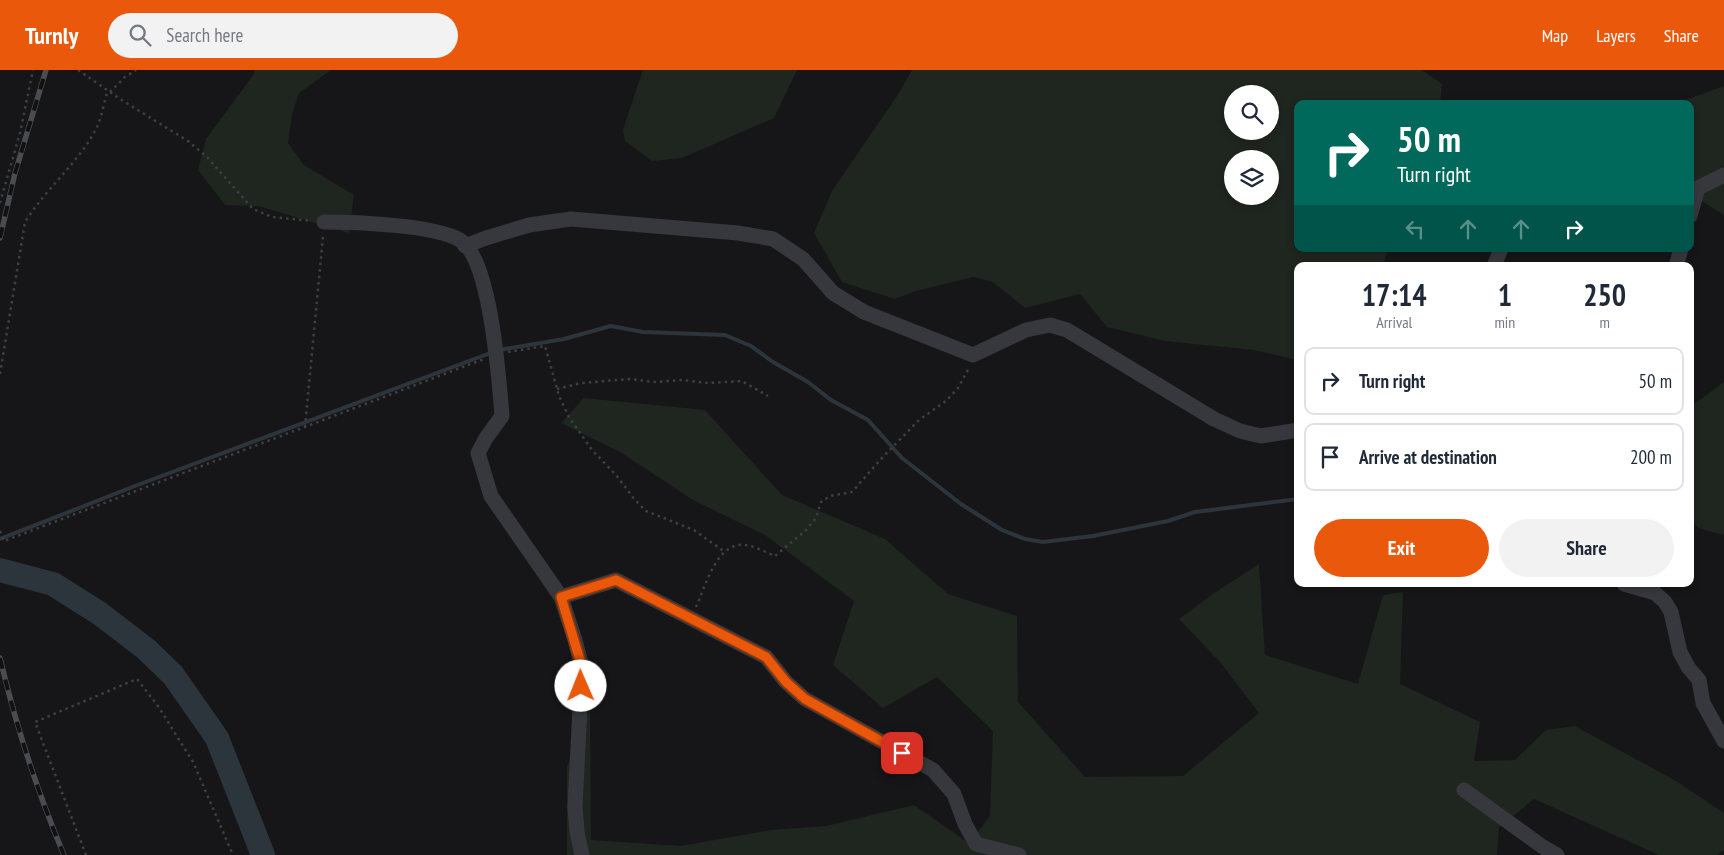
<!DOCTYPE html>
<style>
body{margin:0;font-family:"PT Sans Narrow",sans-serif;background:#f2f2f3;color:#1f2937;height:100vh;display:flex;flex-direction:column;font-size:19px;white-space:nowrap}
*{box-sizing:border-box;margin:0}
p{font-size:16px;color:#747a83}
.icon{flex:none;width:28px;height:28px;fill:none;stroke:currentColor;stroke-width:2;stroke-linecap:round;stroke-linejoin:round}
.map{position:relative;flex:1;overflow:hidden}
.side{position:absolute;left:1294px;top:192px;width:400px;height:325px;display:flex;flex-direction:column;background:#fff;border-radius:10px;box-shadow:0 2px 8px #0003}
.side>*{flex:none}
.banner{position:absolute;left:1294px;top:30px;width:400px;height:152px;border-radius:10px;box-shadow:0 2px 8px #0003;background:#00695c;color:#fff;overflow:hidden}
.fabs{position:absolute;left:1224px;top:15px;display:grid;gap:10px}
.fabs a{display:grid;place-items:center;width:55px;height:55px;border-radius:50%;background:#fff;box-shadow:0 2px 8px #0003;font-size:25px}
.pin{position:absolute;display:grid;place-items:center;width:42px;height:42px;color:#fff;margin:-21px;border-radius:10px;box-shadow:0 2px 8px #0006}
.me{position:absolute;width:55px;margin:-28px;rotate:359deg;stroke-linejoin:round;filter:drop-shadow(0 0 4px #0008)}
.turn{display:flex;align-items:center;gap:18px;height:105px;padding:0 20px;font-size:22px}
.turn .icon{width:65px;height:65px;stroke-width:2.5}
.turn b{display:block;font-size:35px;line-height:42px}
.lanes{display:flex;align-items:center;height:48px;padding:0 20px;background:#0003;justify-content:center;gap:25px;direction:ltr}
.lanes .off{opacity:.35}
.eta{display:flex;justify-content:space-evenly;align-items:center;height:85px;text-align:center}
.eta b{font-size:30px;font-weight:700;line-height:35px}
.button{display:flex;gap:10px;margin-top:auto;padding:10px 20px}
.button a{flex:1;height:58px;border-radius:30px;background:#ea580c;color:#fff;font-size:20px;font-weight:700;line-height:58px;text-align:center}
.button a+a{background:#f2f2f3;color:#1f2937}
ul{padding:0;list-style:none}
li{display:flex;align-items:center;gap:15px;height:68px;margin:0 10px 8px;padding:0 10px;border:2px solid #e0e1e3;border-radius:10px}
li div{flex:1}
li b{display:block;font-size:19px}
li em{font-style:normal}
header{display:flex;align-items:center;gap:30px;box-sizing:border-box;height:70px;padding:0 25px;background:#ea580c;color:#fff}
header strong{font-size:24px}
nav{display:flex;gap:28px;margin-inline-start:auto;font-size:18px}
.search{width:350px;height:45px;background:#f2f2f3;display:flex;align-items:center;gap:12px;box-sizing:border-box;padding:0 18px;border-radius:28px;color:#747a83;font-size:19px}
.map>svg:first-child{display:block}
</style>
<header>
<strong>Turnly</strong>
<div class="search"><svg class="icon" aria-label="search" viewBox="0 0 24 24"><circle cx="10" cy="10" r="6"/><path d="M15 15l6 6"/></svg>Search here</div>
<nav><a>Map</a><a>Layers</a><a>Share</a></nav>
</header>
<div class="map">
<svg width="1724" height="785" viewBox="0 0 1724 785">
<rect width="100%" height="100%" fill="#161618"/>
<!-- green -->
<g fill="#1e261f" fill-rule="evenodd">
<polygon points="254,0 331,0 299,23 292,44 288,73 304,95 354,125 349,163 258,136 225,135 198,100 206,69 254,4"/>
<polygon points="643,0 797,0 774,48 682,88 652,91 625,71 623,60"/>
<path d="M912 0H1422L1442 14 1440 34H1298V179H1388L1383 196H1298L1297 290 1254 280 1165 271 1107 257 1080 224 1025 238 993 212 973 207 916 221 895 229 842 212 814 163 832 121 899 23ZM1232 24H1270V61H1232ZM1232 89H1270V126H1232Z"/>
<polygon points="1724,16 1724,145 1690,124 1690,34 1674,34"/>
<polygon points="1724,312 1724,465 1698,458 1690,448 1690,337"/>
<polygon points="584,328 705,340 782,425 885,469 948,524 1017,546 1018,632 1085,707 1183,706 1259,643 1220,592 1179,549 1213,524 1259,494 1265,585 1358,614 1383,525 1403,522 1400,614 1480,652 1474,691 1515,690 1546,660 1575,656 1676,711 1724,743 1724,780 1717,785 1659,785 1534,729 1499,757 1497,785 567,785 567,697 590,638 591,770 681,776 771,760 826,756 914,735 969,773 990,746 993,661 937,607 883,638 833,595 854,531 765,465 693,430 620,382 561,353"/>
</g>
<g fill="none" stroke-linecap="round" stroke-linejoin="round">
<!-- stream -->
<g stroke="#2c353c" stroke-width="4">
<polyline points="499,280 564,269 611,256 643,262 725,265 751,276 773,292 808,312 831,330 868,350 902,388 961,434 1002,460 1025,469 1043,472 1093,466 1168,451 1195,442 1298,429"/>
<polyline points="0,469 135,416 493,282"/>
</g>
<!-- river -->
<polyline stroke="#2c353c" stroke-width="24" points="0,500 53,514 99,543 146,579 173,605 217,668 263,785"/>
<!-- path -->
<g stroke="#3d3f44" stroke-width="2.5" stroke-dasharray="2.5 4" stroke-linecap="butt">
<polyline points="78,0 120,29 188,71 207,87 253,139 272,147 312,151"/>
<polyline points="110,22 125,7 136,0"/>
<polyline points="0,133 20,63 33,0"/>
<polyline points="508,282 545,276 559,326 569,347 592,380 616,405 635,430 646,441 694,460 725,482"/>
<path d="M0 304 25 152C46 118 79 93 97 57 102 46 104 32 108 20"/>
<polyline points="557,319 581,313 630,309 654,312 682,310 708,313 742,311 768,326"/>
<polyline points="305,357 323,166"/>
<polyline points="0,461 4,471 484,289"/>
<path d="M696 537C705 518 714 480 738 475 750 473 765 482 775 486L806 460 816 448 821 432 830 426 852 422 880 390 919 350 946 331 958 318 969 298"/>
<polyline points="86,785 35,652 137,609 158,636 193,692 233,785"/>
</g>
<!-- minor -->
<g stroke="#37383d" stroke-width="15">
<polyline points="1690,146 1698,118 1724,105"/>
<path d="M324 152C355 152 435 155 460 170 491 189 499 310 502 346L486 368 478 383 491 426 561 527 575 570 582 597 575 737 577 762 582 785"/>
<polyline points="465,176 486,168 529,155 571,149 738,163 773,169 803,189 833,223 864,242 973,285 1026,260 1050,255 1067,260 1214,349 1240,361 1261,366 1298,360"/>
<polyline points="1494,196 1501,179"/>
<polyline points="1676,196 1681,179"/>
<polyline points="1624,514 1655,523 1665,532 1671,542 1680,582 1688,597 1699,610 1703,633 1724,671"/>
<polyline points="561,527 616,510 766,587 786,612 805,629 933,700 954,724 965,754 976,774 1019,785"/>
<polyline points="1464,720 1543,777 1557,785"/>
</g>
<defs>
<g id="rail">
<polyline points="0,168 15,103 46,0"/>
<path d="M0 588C16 656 37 721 64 785"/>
</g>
</defs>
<!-- rail casing -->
<use href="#rail" stroke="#4a4c52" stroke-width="5.5"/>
<!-- rail -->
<use href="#rail" stroke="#111113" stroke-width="4" stroke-dasharray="11" stroke-linecap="butt"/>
</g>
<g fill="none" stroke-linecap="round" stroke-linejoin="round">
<defs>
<polyline id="route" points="581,616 582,597 561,527 616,510 766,587 786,612 805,629 902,683"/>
</defs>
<!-- route casing -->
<use href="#route" stroke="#983908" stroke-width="12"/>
<!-- route -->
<use href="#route" stroke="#ea580c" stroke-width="9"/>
</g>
</svg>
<div class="fabs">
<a><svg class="icon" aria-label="search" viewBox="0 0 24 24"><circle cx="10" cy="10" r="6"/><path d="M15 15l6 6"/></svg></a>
<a><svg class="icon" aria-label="layers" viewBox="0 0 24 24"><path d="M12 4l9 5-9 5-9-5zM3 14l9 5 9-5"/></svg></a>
</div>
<div class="pin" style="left:902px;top:683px;background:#d93025"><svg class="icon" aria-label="arrive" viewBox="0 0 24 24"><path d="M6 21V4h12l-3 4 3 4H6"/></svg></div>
<svg class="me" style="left:581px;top:616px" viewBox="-20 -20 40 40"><circle r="19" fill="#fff"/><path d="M0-13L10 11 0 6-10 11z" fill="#ea580c"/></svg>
<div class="banner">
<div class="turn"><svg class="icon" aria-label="right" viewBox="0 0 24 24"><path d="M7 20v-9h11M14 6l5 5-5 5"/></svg><div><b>50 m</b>Turn right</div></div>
<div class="lanes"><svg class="icon off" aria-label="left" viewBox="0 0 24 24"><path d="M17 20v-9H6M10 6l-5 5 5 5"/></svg><svg class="icon off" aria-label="ahead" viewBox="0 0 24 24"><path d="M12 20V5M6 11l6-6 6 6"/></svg><svg class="icon off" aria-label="ahead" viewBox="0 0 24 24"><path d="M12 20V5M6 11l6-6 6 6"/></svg><svg class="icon" aria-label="right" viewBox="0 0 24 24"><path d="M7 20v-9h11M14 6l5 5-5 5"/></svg></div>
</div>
<section class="side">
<div class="eta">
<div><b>17:14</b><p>Arrival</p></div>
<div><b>1</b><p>min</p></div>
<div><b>250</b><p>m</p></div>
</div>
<ul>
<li><svg class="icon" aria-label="right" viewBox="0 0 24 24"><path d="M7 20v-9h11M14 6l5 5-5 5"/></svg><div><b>Turn right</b></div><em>50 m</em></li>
<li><svg class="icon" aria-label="arrive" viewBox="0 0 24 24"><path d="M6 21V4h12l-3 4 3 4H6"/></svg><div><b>Arrive at destination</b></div><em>200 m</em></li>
</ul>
<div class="button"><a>Exit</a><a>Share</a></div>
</section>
</div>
